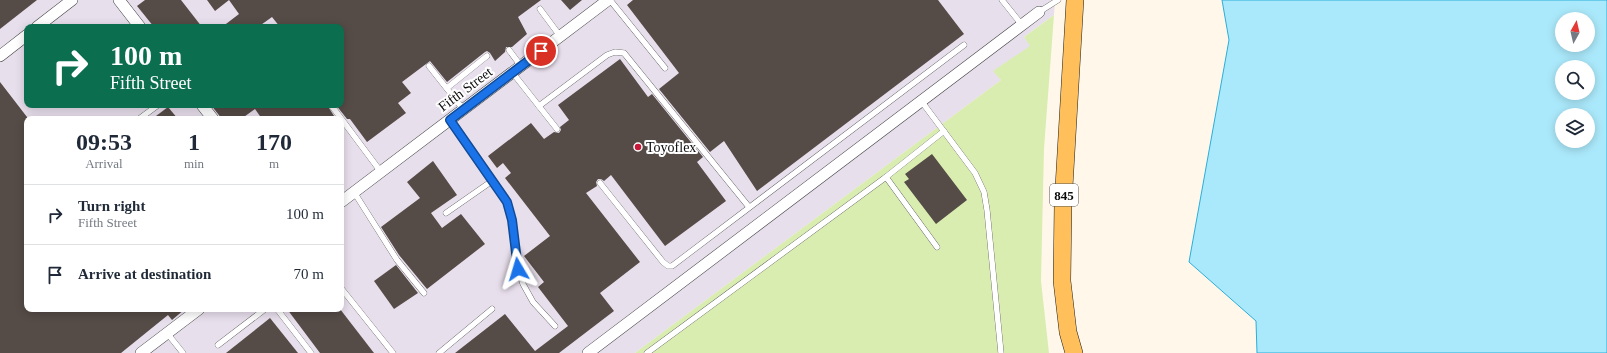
<!DOCTYPE html>
<style>
body{margin:0;font-family:Georgia,serif;background:#f6f6f7;color:#1f2937;height:100vh;display:flex;flex-direction:column;font-size:15px;white-space:nowrap}
*{box-sizing:border-box;margin:0}
p{font-size:13px;color:#747a83}
.icon{flex:none;width:22px;height:22px;fill:none;stroke:currentColor;stroke-width:2;stroke-linecap:round;stroke-linejoin:round}
.map{position:relative;flex:1;overflow:hidden}
.side{position:absolute;left:24px;top:116px;width:320px;height:196px;display:flex;flex-direction:column;background:#fff;border-radius:8px;box-shadow:0 2px 10px #0003}
.side>*{flex:none}
.top-card{position:absolute;left:24px;top:24px;width:320px;height:84px;border-radius:8px;box-shadow:0 2px 10px #0003;background:#0b6e4f;color:#fff;overflow:hidden}
.needle{width:26px;rotate:8deg}
.controls{position:absolute;left:1555px;top:12px;display:grid;gap:8px}
.controls a{display:grid;place-items:center;width:40px;height:40px;border-radius:50%;background:#fff;box-shadow:0 2px 10px #0003;font-size:20px}
.pin{position:absolute;display:grid;place-items:center;width:34px;height:34px;color:#fff;margin:-17px;border:2px solid #fff;border-radius:50%;box-shadow:0 1px 4px #0007}
.me{position:absolute;width:44px;margin:-22px;rotate:353deg;stroke-linejoin:round;filter:drop-shadow(0 0 3px #0008)}
.turn{display:flex;align-items:center;gap:14px;height:84px;padding:0 20px;font-size:18px}
.turn .icon{width:52px;height:52px;stroke-width:2.5}
.turn b{display:block;font-size:28px;line-height:34px}
.eta{display:flex;justify-content:space-evenly;align-items:center;height:68px;text-align:center}
.eta b{font-size:24px;font-weight:800;line-height:28px}
ul{padding:0;list-style:none}
li{display:flex;align-items:center;gap:12px;height:60px;padding:0 20px;border-top:1px solid #e0e1e3}
li div{flex:1}
li b{display:block;font-size:15px}
li em{font-style:normal}
.map>svg:first-child{display:block}
</style>
<div class="map">
<svg width="1607" height="353" viewBox="0 0 1607 353">
<rect width="100%" height="100%" fill="#fff8ea"/>
<!-- industrial -->
<path fill="#e8dfec" fill-rule="evenodd" d="M0 0H1055L1054 15 1024 37 1031 46 994 71 1001 80 635 353H0ZM27 27H341V105H27ZM27 119H341V309H27Z"/>
<!-- green -->
<polygon fill="#d9edb1" points="1054,15 1044,149 1041,281 1049,353 635,353 1001,80 993,71 1030,46 1024,37"/>
<!-- water -->
<path fill="#aae9fb" stroke="#2badd9" fill-rule="evenodd" d="M1222 0H1607V353H1257L1256 321 1189 262 1229 40ZM1562 19H1588V45H1562ZM1562 67H1588V93H1562ZM1562 115H1588V141H1562Z"/>
<!-- building -->
<g fill="#554b47">
<polygon points="0,0 37,0 0,29"/>
<polygon points="145,0 181,0 202,27 154,27 137,6"/>
<polygon points="207,0 541,0 518,17 527,34 512,47 506,47 505,52 495,61 490,53 487,51 485,52 447,82 430,61 402,82 411,93 398,103 406,113 367,142 350,119 347,119 336,105 341,105 341,27 280,27 272,17 258,27 222,27 239,14 229,0 215,11"/>
<polygon points="561,0 582,0 570,10"/>
<polygon points="633,0 938,0 964,34 757,191 724,141 710,152 659,89 679,73 627,5"/>
<polygon points="620,59 648,97 652,94 703,157 697,162 726,201 665,246 611,175 604,181 601,179 598,179 596,182 597,186 586,193 640,262 600,293 614,311 559,353 455,353 505,314 535,351 568,326 538,287 544,282 524,256 550,236 505,178 511,173 503,163 497,168 488,156 531,123 544,139 554,132 559,133 561,130 560,127 569,120 558,105"/>
<polygon points="0,82 27,117 27,309 185,309 172,320 168,315 121,353 0,353"/>
<polygon points="211,105 327,105 336,119 262,119 255,109 241,119 222,119"/>
<polygon points="168,107 178,119 152,119"/>
<polygon points="932,154 967,200 936,224 904,182 909,179 905,174"/>
<polygon points="433,161 457,195 431,213 442,228 461,214 485,244 427,289 399,255 381,227 420,198 407,182"/>
<polygon points="396,265 418,293 394,309 374,281"/>
<polygon points="287,309 340,309 374,353 320,353"/>
<polygon points="270,318 298,353 226,353"/>
</g>
<g fill="none" stroke-linecap="round" stroke-linejoin="round">
<defs>
<g id="service">
<polyline points="610,0 665,68"/>
<polyline points="1002,0 1022,25"/>
<polyline points="540,9 560,36"/>
<polyline points="1039,12 1058,0"/>
<polyline points="509,50 521,66"/>
<polyline points="429,66 463,109"/>
<polyline points="512,72 557,129"/>
<polyline points="447,88 487,56"/>
<polyline points="922,102 975,173 984,192 987,210 1001,353"/>
<polyline points="331,105 381,172"/>
<polyline points="539,106 607,55 615,52 624,53 749,207"/>
<polyline points="139,119 158,105"/>
<polyline points="450,120 507,202 512,220 518,269 523,284 533,302 555,326"/>
<polyline points="886,177 937,247"/>
<polyline points="600,183 663,262 668,266 672,266 964,45"/>
<polyline points="354,192 397,260 424,293"/>
<polyline points="446,213 492,181"/>
<polyline points="341,288 393,353"/>
<polyline points="277,309 311,353"/>
<polyline points="167,333 183,353"/>
<polyline points="218,345 265,309"/>
<polyline points="439,353 492,309"/>
<polyline points="647,353 886,177 944,131"/>
</g>
<g id="minor">
<polyline points="119,0 140,27"/>
<polyline points="37,27 72,0"/>
<polyline points="0,56 27,35"/>
<polyline points="202,105 213,119"/>
<polyline points="341,202 608,0"/>
<polyline points="141,353 199,309"/>
<polyline points="588,353 1039,12"/>
</g>
<polyline id="primary" points="1074,353 1068,332 1062,281 1063,204 1075,0"/>
</defs>
<!-- service casing -->
<use href="#service" stroke="#3f3f3f" stroke-width="6"/>
<!-- minor casing -->
<use href="#minor" stroke="#3f3f3f" stroke-width="12"/>
<!-- primary casing -->
<use href="#primary" stroke="#1d1d1d" stroke-width="18"/>
<!-- service -->
<use href="#service" stroke="#fff" stroke-width="5.5"/>
<!-- minor -->
<use href="#minor" stroke="#fff" stroke-width="11"/>
<!-- primary -->
<use href="#primary" stroke="#ffbf5a" stroke-width="17"/>
</g>
<g fill="none" stroke-linecap="round" stroke-linejoin="round">
<defs>
<polyline id="route" points="518,269 512,220 507,202 450,120 541,51"/>
</defs>
<!-- route casing -->
<use href="#route" stroke="#114b97" stroke-width="10"/>
<!-- route -->
<use href="#route" stroke="#1a73e8" stroke-width="7"/>
</g>
<!-- markers -->
<circle fill="#c7183a" stroke="#fff" stroke-width="1.5" cx="638" cy="147" r="4"/>
<g text-anchor="middle" stroke-width="4" stroke-linejoin="round" paint-order="stroke">
<!-- shield labels -->
<rect fill="#fff" stroke="#555" stroke-width="1" x="1050" y="184" width="28" height="22" rx="3"/>
<g font-size="13" font-weight="bold" fill="#0c0c0c">
<text x="1064" y="200">845</text>
</g>
<!-- street labels -->
<g font-size="14" fill="#0c0c0c" stroke="#fff">
<text transform="translate(465 89) rotate(-37)" y="5">Fifth Street</text>
</g>
<!-- poi labels -->
<g font-size="14" fill="#0c0c0c" stroke="#fff" text-anchor="start">
<text x="646" y="152">Toyoflex</text>
</g>
</g>
</svg>
<div class="controls">
<a><svg class="needle" viewBox="-14 -14 28 28"><path d="M0-13l5 13h-10z" fill="#e53935"/><path d="M0 13l5-13h-10z" fill="#747a83"/></svg></a>
<a><svg class="icon" aria-label="search" viewBox="0 0 24 24"><circle cx="10" cy="10" r="6"/><path d="M15 15l6 6"/></svg></a>
<a><svg class="icon" aria-label="layers" viewBox="0 0 24 24"><path d="M12 4l9 5-9 5-9-5zM3 14l9 5 9-5"/></svg></a>
</div>
<div class="pin" style="left:541px;top:51px;background:#d93025"><svg class="icon" aria-label="arrive" viewBox="0 0 24 24"><path d="M6 21V4h12l-3 4 3 4H6"/></svg></div>
<svg class="me" style="left:518px;top:269px" viewBox="-20 -20 40 40"><path d="M0-17L14 15 0 8-14 15z" fill="#1a73e8" stroke="#fff" stroke-width="4"/></svg>
<div class="top-card">
<div class="turn"><svg class="icon" aria-label="right" viewBox="0 0 24 24"><path d="M7 20v-9h11M14 6l5 5-5 5"/></svg><div><b>100 m</b>Fifth Street</div></div>
</div>
<section class="side">
<div class="eta">
<div><b>09:53</b><p>Arrival</p></div>
<div><b>1</b><p>min</p></div>
<div><b>170</b><p>m</p></div>
</div>
<ul>
<li><svg class="icon" aria-label="right" viewBox="0 0 24 24"><path d="M7 20v-9h11M14 6l5 5-5 5"/></svg><div><b>Turn right</b><p>Fifth Street</p></div><em>100 m</em></li>
<li><svg class="icon" aria-label="arrive" viewBox="0 0 24 24"><path d="M6 21V4h12l-3 4 3 4H6"/></svg><div><b>Arrive at destination</b></div><em>70 m</em></li>
</ul>
</section>
</div>
